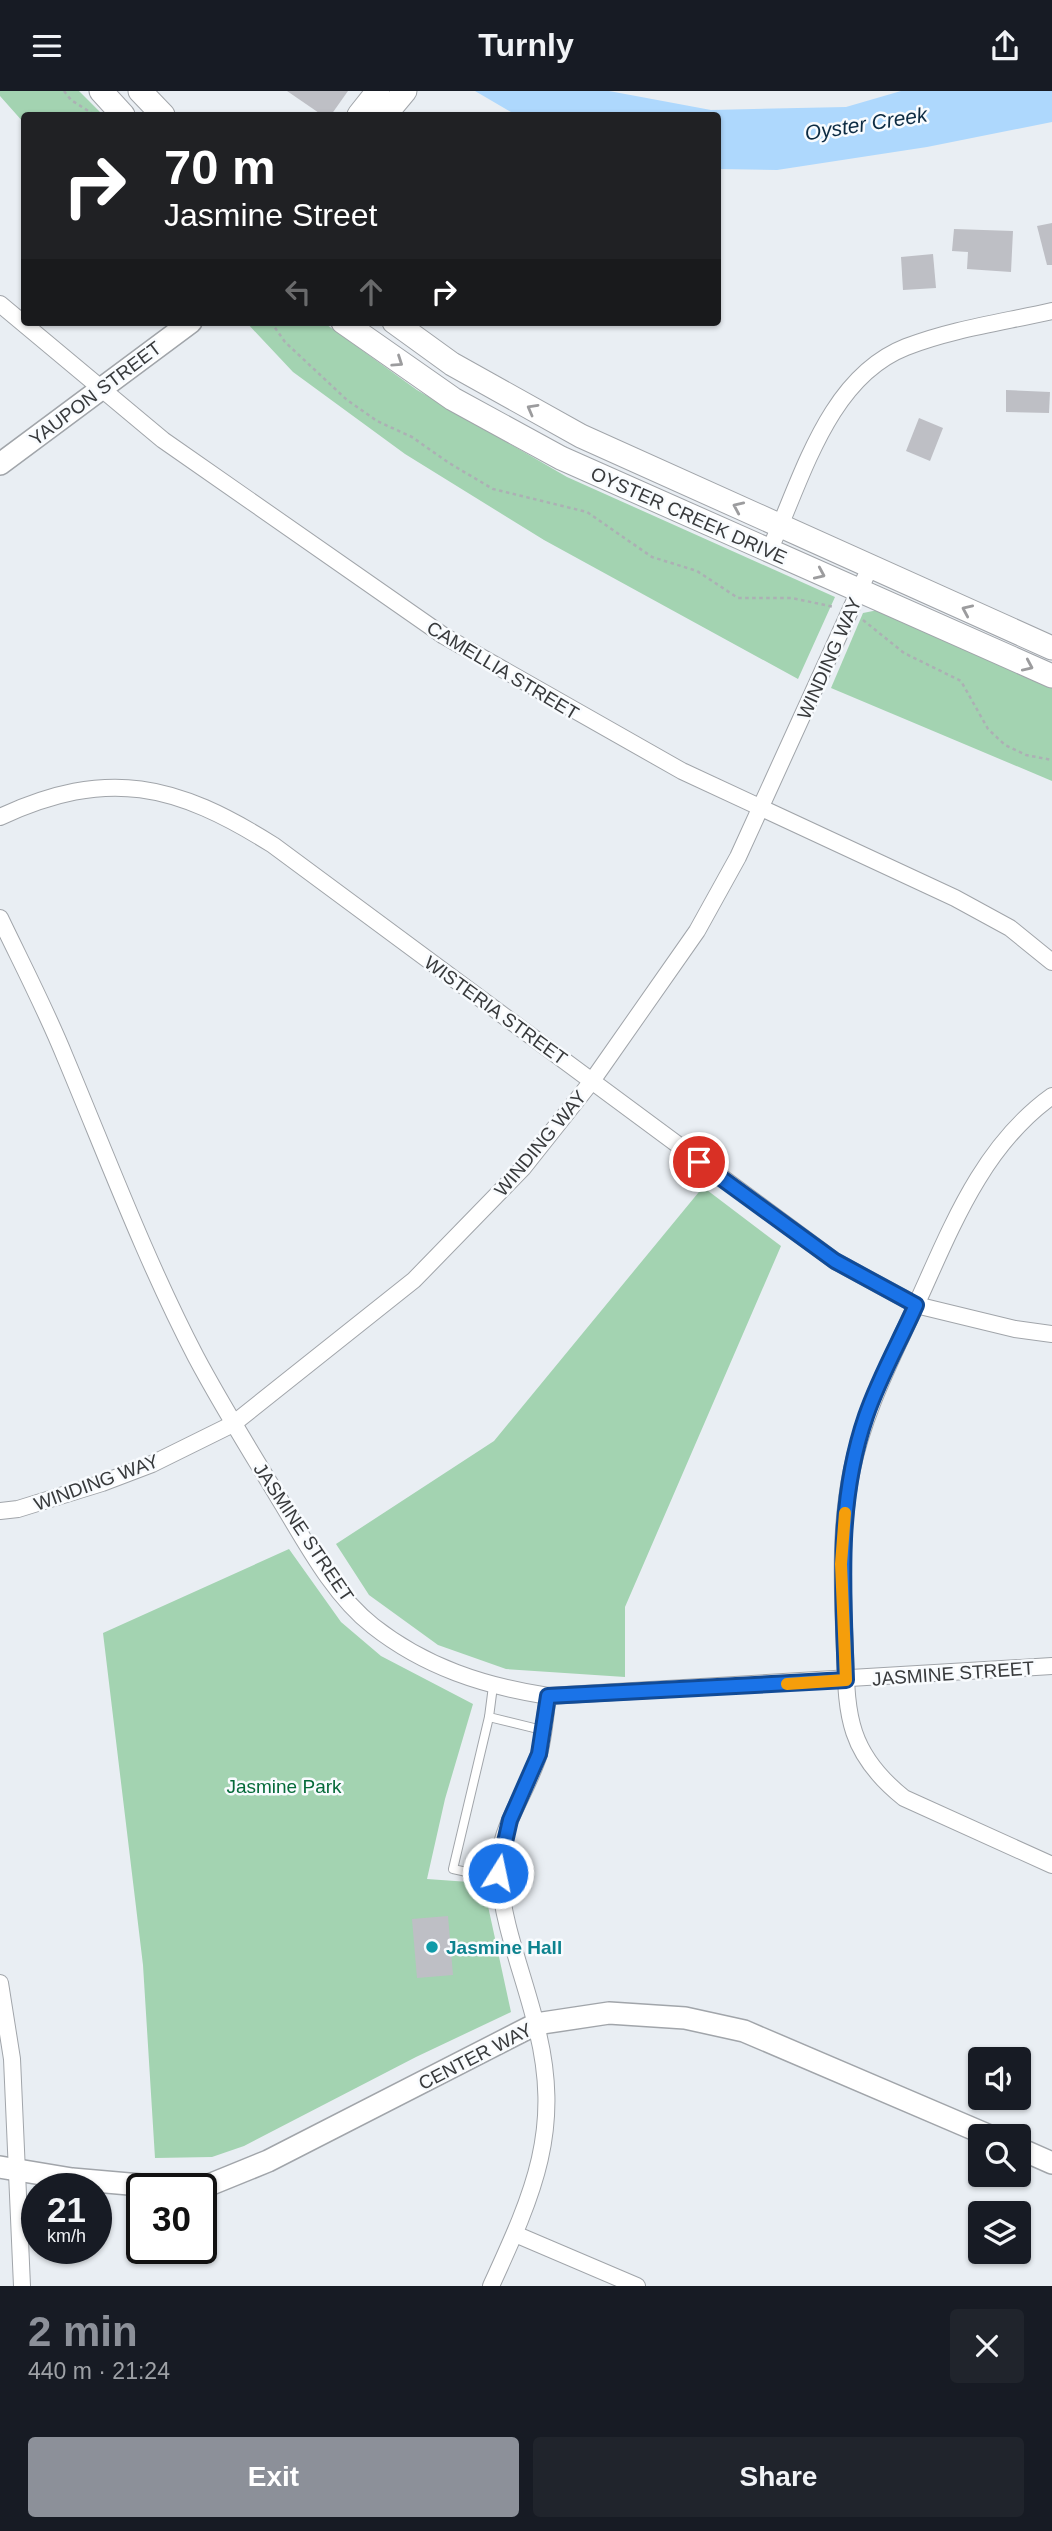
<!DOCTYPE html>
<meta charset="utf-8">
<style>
body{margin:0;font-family:Helvetica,sans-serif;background:#20242c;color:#f1f3f6;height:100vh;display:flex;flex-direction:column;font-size:26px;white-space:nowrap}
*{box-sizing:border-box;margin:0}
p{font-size:23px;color:#9ea1a6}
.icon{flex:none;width:38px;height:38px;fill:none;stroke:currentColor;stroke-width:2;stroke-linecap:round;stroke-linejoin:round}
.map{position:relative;height:2195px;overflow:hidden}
.drawer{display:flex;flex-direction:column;background:#171b24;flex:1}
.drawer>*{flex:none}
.hud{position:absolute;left:21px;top:21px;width:700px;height:214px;border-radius:7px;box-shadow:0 2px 5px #0004;background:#202124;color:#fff;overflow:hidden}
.fabs{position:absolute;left:968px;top:1956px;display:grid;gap:14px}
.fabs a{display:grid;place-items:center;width:63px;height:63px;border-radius:7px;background:#171b24;box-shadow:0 2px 5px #0004;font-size:35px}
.speed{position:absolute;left:21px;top:2082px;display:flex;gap:14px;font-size:35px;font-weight:700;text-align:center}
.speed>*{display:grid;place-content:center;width:91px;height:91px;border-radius:50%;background:#171b24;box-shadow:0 2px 5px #0004;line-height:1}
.speed small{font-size:18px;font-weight:400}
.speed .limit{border:4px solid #111;border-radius:10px;background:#fff;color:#111}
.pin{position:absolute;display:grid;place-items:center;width:60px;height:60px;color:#fff;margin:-30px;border:4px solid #fff;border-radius:50%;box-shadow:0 2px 7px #0007}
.me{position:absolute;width:77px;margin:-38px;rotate:10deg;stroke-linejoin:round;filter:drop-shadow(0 0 5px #0008)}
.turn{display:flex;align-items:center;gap:24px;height:147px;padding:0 28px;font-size:32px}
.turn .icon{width:91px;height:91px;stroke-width:2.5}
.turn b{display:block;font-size:49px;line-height:60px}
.lanes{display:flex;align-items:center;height:66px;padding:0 28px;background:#0003;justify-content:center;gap:35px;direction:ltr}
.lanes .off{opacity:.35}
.round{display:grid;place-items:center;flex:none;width:74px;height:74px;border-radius:7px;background:#20242c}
.summary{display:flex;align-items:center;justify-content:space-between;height:119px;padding:0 28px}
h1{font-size:42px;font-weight:700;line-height:52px;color:#8c9099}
.primary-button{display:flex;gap:14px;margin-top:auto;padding:14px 28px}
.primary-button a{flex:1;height:80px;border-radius:7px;background:#8c9099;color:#fff;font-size:28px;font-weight:700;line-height:80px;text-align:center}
.primary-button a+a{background:#20242c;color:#f1f3f6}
header{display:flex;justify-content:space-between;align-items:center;height:91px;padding:0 28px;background:#171b24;font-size:32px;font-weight:700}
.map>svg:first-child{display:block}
</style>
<header><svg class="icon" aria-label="menu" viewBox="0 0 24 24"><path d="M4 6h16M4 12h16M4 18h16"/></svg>Turnly<svg class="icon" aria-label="share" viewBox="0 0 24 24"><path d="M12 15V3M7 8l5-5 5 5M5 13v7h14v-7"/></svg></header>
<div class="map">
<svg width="1052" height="2195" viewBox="0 0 1052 2195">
<rect width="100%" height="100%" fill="#e9eef3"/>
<!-- green -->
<g fill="#a3d3b1">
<polygon points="0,0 79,0 103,24 24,24 24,32 0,5"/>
<polygon points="246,231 323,231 417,299 567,386 835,506 798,588 544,449 405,363 293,281"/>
<polygon points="878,519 1052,597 1052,690 831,597 863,522"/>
<polygon points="703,1096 781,1155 625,1516 625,1586 506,1578 438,1554 369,1504 336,1453 494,1350"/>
<polygon points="289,1458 341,1531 381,1565 473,1613 445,1708 427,1788 483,1792 511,1921 416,1966 244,2055 212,2066 155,2067 143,1874 103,1542"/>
</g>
<!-- water -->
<polygon fill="#aed8fd" points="475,0 609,0 711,19 846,16 901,0 1052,0 1052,31 927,56 777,79 718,78 718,24 516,24"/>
<!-- building -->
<g fill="#bebfc5">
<polygon points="287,0 348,0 331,24 322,24"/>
<polygon points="1052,132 1052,174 1047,174 1037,135"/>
<polygon points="954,138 1013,140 1011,181 967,178 968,161 952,160"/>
<polygon points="933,163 936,197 903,199 901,166"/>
<polygon points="1006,299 1050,301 1049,322 1006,321"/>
<polygon points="919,327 943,337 930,370 906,360"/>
<polygon points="448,1825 453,1884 417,1887 412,1828"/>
</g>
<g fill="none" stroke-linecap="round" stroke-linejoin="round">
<defs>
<g id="service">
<polyline points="493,1595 489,1626 542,1639"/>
<polyline points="489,1626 453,1778 499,1788"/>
</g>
<g id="minor">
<polyline points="0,213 163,349 444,545 682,680 955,807 1010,837 1052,871"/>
<path d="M769 460C802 389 827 287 906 256 952 238 1004 231 1052 220"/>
<path d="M0 726C108 676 176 693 273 754L835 1170 916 1214 1015 1238 1052 1243"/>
<path d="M0 827C22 873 46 919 65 966 107 1066 146 1170 196 1266 221 1313 249 1358 277 1404 304 1448 332 1503 373 1535 425 1576 484 1595 548 1605L1052 1575"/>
<path d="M1052 1005C978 1058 948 1146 911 1225 887 1277 862 1327 851 1383 841 1435 842 1484 844 1536 848 1612 839 1655 904 1707L1052 1774"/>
<polyline points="0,1420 18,1418 102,1392 152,1373 233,1333 414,1189 523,1077 592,990 697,840 738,766 870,476"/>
<polyline points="0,1892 12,1968 22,2195"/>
<polyline points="515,2143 637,2195"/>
<path d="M491 2195C534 2101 563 2038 536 1934 524 1885 503 1835 499 1784 495 1741 527 1703 539 1663 544 1645 545 1624 548 1605"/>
</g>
<g id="tertiary">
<polyline points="0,373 191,231"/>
<polyline points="1018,2057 1052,2072"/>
<polyline points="0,2076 72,2088 152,2095 209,2094 268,2070 536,1933 609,1922 685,1927 744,1940 992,2046"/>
</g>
<g id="secondary">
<polyline points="101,0 123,24"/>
<polyline points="140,0 163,24"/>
<polyline points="359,24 378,0"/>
<polyline points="385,24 405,0"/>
<polyline points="343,231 453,308 561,367 1052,585"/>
<polyline points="394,231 452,273 581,345 1052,557"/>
</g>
</defs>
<!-- service casing -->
<use href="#service" stroke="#a1a5aa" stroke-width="10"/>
<!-- minor casing -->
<use href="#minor" stroke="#a1a5aa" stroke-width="18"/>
<!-- tertiary casing -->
<use href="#tertiary" stroke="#a1a5aa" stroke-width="24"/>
<!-- secondary casing -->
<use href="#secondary" stroke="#a1a5aa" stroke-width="25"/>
<!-- path -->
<g stroke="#acb0b4" stroke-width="2.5" stroke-dasharray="3.5 3.5" stroke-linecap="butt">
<polyline points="64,0 71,9 93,23"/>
<polyline points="271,231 285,251 347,309 377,330 412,346 449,372 493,398 587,421 652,466 697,480 738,507 792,507 834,516"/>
<polyline points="863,529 904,562 961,590 988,638 1005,654 1026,664 1052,669"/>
</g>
<!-- service -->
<use href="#service" stroke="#fff" stroke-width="8"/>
<!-- minor -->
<use href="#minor" stroke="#fff" stroke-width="16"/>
<!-- tertiary -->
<use href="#tertiary" stroke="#fff" stroke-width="21"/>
<!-- secondary -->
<use href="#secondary" stroke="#fff" stroke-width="23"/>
</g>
<!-- one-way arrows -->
<defs><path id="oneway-chevron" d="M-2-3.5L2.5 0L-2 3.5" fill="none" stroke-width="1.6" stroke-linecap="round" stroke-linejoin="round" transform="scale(1.75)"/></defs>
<g stroke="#9c9c9e">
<use href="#oneway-chevron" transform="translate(398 271) rotate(34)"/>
<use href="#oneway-chevron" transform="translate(532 318) rotate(-151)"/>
<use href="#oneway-chevron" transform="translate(738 416) rotate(-156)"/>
<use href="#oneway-chevron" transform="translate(820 483) rotate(24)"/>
<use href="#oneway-chevron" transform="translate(967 519) rotate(-156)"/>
<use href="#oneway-chevron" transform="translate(1028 575) rotate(24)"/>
</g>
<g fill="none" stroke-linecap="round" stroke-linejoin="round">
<defs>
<path id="route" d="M498 1782 510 1729 539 1663 548 1605 846 1589C843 1499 836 1412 866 1325 879 1287 900 1250 916 1214L835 1170 699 1071"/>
</defs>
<!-- route casing -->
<use href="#route" stroke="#114b97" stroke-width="18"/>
<!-- route -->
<use href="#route" stroke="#1a73e8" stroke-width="12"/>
<!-- slow -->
<polyline stroke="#f59e0b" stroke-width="12" points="787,1593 846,1589 841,1473 845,1422"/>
</g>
<!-- markers -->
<circle fill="#0f9aa8" stroke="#f8fbfe" stroke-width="2.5" cx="432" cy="1856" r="7"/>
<g text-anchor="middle" stroke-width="5" stroke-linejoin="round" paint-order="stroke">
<!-- street labels -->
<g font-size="19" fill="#383a3c" stroke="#f8fbfe">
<text transform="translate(95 302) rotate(-37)" y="7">YAUPON STREET</text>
<text transform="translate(689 424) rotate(24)" y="7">OYSTER CREEK DRIVE</text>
<text transform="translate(829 567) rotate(-66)" y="7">WINDING WAY</text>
<text transform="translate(503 579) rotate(31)" y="7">CAMELLIA STREET</text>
<text transform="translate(496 919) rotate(36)" y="7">WISTERIA STREET</text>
<text transform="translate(540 1052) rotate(-50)" y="7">WINDING WAY</text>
<text transform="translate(96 1391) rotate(-20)" y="7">WINDING WAY</text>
<text transform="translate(304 1441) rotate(56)" y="7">JASMINE STREET</text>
<text transform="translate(953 1582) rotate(-4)" y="7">JASMINE STREET</text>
<text transform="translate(475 1965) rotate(-27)" y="7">CENTER WAY</text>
</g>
<!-- park labels -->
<g font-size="19" fill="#056a39" stroke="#f8fbfe">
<text x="284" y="1702">Jasmine Park</text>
</g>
<!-- culture labels -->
<g font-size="19" font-weight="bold" fill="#0d838f" stroke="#f8fbfe" text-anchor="start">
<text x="446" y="1863">Jasmine Hall</text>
</g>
<!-- water labels -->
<g font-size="21" font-style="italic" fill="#0d2c44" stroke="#f8fbfe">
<text transform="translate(866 33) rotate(-9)" y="7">Oyster Creek</text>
</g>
</g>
</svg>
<div class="fabs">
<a><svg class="icon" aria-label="sound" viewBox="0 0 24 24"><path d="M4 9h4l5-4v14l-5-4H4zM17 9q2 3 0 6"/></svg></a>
<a><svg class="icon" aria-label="search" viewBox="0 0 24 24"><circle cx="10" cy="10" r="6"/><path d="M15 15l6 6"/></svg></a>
<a><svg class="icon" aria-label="layers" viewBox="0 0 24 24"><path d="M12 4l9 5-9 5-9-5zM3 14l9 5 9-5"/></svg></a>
</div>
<div class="speed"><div>21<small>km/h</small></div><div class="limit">30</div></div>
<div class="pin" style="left:699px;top:1071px;background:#d93025"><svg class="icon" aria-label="arrive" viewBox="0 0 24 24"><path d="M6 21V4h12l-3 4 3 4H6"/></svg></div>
<svg class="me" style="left:498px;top:1782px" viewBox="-20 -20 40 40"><circle r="17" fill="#1a73e8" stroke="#fff" stroke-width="3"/><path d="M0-11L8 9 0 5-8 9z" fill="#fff"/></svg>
<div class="hud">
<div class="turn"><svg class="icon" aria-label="right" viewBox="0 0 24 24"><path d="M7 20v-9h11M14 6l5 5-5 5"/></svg><div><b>70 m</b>Jasmine Street</div></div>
<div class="lanes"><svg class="icon off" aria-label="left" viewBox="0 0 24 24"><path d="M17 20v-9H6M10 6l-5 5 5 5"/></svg><svg class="icon off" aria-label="ahead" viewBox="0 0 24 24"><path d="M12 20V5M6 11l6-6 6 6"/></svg><svg class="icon" aria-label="right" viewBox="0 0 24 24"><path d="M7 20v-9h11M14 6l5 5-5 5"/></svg></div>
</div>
</div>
<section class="drawer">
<div class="summary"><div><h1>2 min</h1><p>440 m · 21:24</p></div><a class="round"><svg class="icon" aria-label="close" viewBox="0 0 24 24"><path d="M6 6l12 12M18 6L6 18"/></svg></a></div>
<div class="primary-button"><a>Exit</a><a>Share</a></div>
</section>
